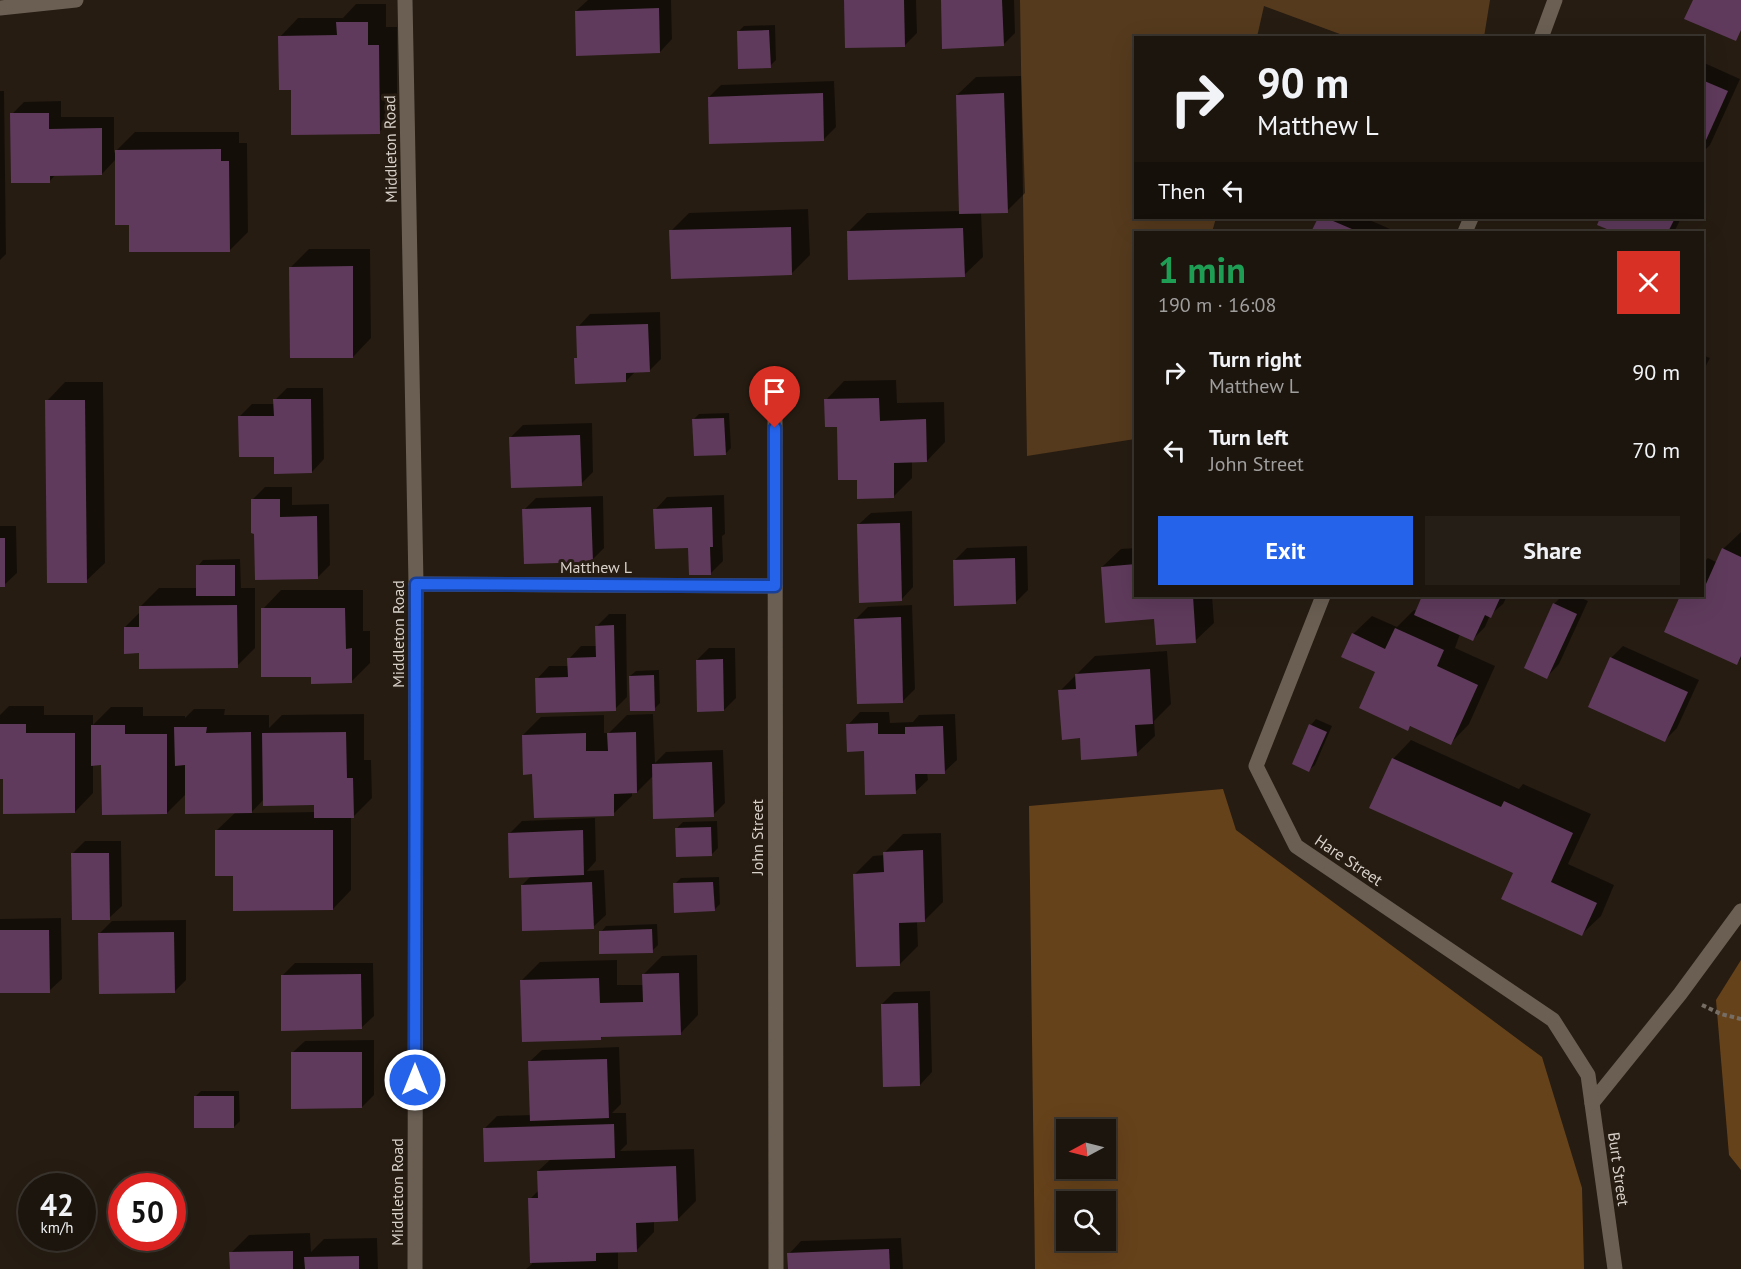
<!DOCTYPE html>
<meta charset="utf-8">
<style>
body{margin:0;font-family:"PT Sans",sans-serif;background:#251e17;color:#f1f3f6;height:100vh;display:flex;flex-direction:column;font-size:22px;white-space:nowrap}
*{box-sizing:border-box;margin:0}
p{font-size:20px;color:#a09f9e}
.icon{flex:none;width:33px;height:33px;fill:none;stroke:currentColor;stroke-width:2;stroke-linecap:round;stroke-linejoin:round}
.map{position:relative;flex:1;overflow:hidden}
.drawer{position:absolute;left:1134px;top:231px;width:570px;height:366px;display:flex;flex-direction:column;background:#1c150e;border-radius:0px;box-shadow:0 6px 24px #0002,0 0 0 2px #3a342e}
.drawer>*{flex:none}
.hud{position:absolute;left:1134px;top:36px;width:570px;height:183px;border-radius:0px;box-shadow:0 6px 24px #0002,0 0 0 2px #3a342e;background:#1c150e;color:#f1f3f6;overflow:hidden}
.needle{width:39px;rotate:263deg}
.controls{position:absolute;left:1056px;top:1119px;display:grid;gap:12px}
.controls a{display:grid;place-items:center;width:60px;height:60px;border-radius:0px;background:#1c150e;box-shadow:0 6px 24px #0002,0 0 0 2px #3a342e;font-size:30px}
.speed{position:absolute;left:18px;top:1173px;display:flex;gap:12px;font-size:30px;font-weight:700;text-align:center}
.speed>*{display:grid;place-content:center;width:78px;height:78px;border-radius:50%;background:#1c150e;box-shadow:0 6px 24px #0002,0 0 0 2px #3a342e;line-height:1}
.speed small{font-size:15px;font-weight:400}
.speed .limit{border:9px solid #d22;background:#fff;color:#111}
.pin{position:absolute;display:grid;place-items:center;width:51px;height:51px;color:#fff;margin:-62px -26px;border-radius:50% 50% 50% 0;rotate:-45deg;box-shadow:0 0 6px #0007}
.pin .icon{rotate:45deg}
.me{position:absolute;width:66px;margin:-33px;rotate:0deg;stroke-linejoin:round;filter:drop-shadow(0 0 4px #0008)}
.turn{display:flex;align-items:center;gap:21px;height:126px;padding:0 24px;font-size:27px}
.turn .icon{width:78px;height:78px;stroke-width:2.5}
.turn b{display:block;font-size:42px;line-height:51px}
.then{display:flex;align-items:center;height:57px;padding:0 24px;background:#0003;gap:12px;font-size:22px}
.round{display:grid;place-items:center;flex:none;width:63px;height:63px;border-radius:0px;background:#251e17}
.headline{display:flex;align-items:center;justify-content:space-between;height:102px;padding:0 24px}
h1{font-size:36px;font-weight:600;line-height:45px;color:#1e9e55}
.action{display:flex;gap:12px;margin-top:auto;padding:12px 24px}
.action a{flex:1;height:69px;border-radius:0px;background:#2563eb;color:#fff;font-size:24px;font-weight:600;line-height:69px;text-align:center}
.action a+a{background:#251e17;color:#f1f3f6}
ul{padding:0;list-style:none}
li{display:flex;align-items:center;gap:18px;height:78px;padding:0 24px}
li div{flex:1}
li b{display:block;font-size:22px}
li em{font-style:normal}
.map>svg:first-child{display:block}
</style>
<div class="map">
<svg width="1741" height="1269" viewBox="0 0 1741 1269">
<rect width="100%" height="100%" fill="#261c12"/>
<!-- green -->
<polygon fill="#553a1d" points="1020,0 1490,0 1484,37 1348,37 1264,6 1257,37 1136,38 1136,218 1216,218 1212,232 1136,232 1135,439 1027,456"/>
<!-- forest -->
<g fill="#66421b" fill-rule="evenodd">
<path d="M1223 789 1236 830 1542 1057 1582 1188 1584 1269H1035L1029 806ZM1066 1130H1106V1168H1066ZM1066 1202H1106V1240H1066Z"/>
<polygon points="1741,960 1741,1170 1729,1155 1716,1000"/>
</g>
<!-- shadow -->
<g fill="#0007" fill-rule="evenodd">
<polygon points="588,0 671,0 672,39 660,52 576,11"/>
<polygon points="845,0 916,0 917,33 905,45"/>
<polygon points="942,0 1014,0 1015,33 1003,45"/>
<polygon points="356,4 386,4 386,27 397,27 397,114 379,132 280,37 298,18 343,18"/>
<polygon points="775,25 776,60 770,66 738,32 744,26"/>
<polygon points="1702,62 1740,79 1710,145 1702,153"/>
<polygon points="1021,76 1025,193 1007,211 981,212 983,257 964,275 848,232 867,213 961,211 957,95 976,77"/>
<polygon points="834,81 836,127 824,139 709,97 721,85"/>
<polygon points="0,91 4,91 6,254 0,260"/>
<polygon points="61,101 61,117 114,117 114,153 135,132 239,132 239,143 247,143 248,232 230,250 130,224 116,159 102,174 56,174 49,182 12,114 24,102"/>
<polygon points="808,209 810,255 791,274 671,231 689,213"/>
<polygon points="1319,218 1365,218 1390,229 1388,232 1312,232"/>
<polygon points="1602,218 1681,218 1674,232 1618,232 1599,224"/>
<polygon points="309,249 370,249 371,338 353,357 291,267"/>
<polygon points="660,312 661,359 649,371 636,371 626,381 576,359 579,356 578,327 590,314"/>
<polygon points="1702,355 1710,358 1702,373"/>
<polygon points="896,380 897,403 944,402 945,442 927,461 912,461 912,478 894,496 858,479 839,425 826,400 844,381"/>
<polygon points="65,382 103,382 105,563 86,581 47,401"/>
<polygon points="287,388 323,388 324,459 312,472 275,455 240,416 252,404 275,404 275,400"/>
<polygon points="729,413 731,448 725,454 694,419 699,414"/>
<polygon points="592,423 593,472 581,484 511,437 523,425"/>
<polygon points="265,487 292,487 292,505 329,504 330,565 317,578 253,499"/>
<polygon points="724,495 725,534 722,536 723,561 711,573 689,547 655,510 667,497"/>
<polygon points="603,496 604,548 592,560 524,510 536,498"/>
<polygon points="912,511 913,587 901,600 858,525 871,513"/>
<polygon points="0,526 16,526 17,573 4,585 0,585"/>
<polygon points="1741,532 1741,659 1737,663 1666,631 1682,596 1702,596 1702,564 1708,558 1718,563 1723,549"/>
<polygon points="1027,546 1028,590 1016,602 954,561 967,548"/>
<polygon points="1136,548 1136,596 1212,596 1214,623 1195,641 1155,618 1102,567 1121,549"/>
<polygon points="240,559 241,588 255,588 255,648 237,666 141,652 125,627 140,612 140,607 159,588 198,588 198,566 203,560"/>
<polygon points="281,590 363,590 363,631 370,631 370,663 352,681 313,675 263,609"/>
<polygon points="1424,596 1507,596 1503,604 1490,615 1485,627 1472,640 1460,634 1455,648 1495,666 1469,724 1451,743 1412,725 1408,729 1377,672 1353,634 1372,616 1397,627 1414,610 1417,611"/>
<polygon points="1562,596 1576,596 1588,601 1559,664 1547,677 1554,604"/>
<polygon points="912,605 915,689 903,701 856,619 868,607"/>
<polygon points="609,614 626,614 627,697 615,709 537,679 549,666 569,666 569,659 581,646 597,646 597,626"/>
<polygon points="1623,646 1699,680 1677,728 1665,740 1611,658"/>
<polygon points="709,648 735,648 736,698 724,710 697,660"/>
<polygon points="1167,651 1171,704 1154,721 1155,736 1136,754 1081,737 1060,691 1095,656"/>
<polygon points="659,670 660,703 654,709 630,676 636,671"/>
<path d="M9 706H44V715H93V725L111 707H143V716H185V718L194 709H225L224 715H269V728L282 715 364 714V760H371L372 798 353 817H351V890L333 909 234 874 216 831 236 812 187 793 167 813 102 764H93V793L75 812 4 777 0 778V715ZM264 799 315 804V812L251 813Z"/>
<polygon points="860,712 889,712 890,723 913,722 919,715 955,714 957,760 944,772 927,772 928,780 915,792 865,750 848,725"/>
<polygon points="653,714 655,763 666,752 723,750 725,803 713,815 654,775 637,792 632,792 632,796 613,814 534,773 523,735 541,717 604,715 604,733 609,733 627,715"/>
<polygon points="1316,719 1332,726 1315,765 1309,770 1311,725"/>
<polygon points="1411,740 1519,789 1523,784 1591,814 1568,864 1614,885 1601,916 1582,934 1393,759"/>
<polygon points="595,818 596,861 587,871 604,870 606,915 593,927 522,885 532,875 510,833 522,821"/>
<polygon points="717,821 718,848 712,854 677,828 683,822"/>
<polygon points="941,833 943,902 924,921 917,921 918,946 900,964 855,874 873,856 885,855 885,852 903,834"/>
<polygon points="85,841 121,841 122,906 109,918 72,854"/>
<polygon points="719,877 720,904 714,910 675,884 681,878"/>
<polygon points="61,918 62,979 49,991 0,992 0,919"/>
<polygon points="186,920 186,980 174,992 100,933 112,921"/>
<polygon points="657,924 658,945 652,951 601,932 606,926"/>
<polygon points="697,955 698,1015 680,1034 603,1036 600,1039 522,980 540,962 617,960 617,985 644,985 643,975 662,956"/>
<polygon points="295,963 373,963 374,1016 361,1028 282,976"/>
<polygon points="930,991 932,1072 920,1085 882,1004 894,992"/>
<polygon points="374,1040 374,1095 362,1107 292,1053 305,1041"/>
<polygon points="619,1047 621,1104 612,1113 626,1113 627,1144 620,1151 694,1149 696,1201 677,1220 654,1221 654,1232 636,1251 618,1251 618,1269 526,1269 532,1264 530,1199 539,1190 538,1171 551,1159 484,1129 497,1116 531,1115 529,1062 542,1050"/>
<polygon points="201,1091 239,1091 240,1121 234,1127 195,1097"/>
<polygon points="310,1233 311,1252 324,1239 377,1238 378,1269 231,1269 231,1253 249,1235"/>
<polygon points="901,1238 903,1269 790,1269 789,1254 801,1241"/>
</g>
<!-- building -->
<g fill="#5f3a5c">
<polygon points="844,0 904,0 905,47 845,48"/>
<polygon points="941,0 1002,0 1004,46 942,49"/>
<polygon points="1693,0 1741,0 1741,30 1736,41 1684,19"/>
<polygon points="659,8 660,53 576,56 575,11"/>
<polygon points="336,22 368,22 368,45 379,45 380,134 291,135 291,90 279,90 278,36 337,35"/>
<polygon points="769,30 771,68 738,69 737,31"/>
<polygon points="1702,80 1728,91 1702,149"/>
<polygon points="823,93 824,141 709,144 708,97"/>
<polygon points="1004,93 1008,213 959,214 956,95"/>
<polygon points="10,113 49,113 49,129 102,128 102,175 50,176 50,183 11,183"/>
<polygon points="221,149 221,161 229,161 230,252 129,252 129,225 115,225 115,150"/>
<polygon points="1318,218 1326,218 1359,232 1311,232"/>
<polygon points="1600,218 1675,218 1668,232 1614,232 1597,225"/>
<polygon points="791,227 792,275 671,279 669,230"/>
<polygon points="963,228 965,277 848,280 847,231"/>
<polygon points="353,266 353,358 290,358 289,267"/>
<polygon points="648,324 650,372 626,373 626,382 575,384 574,358 577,358 576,326"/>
<polygon points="879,398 880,421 926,419 927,462 894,463 894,498 857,499 857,480 838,480 837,427 825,427 824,399"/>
<polygon points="273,399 311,399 312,473 274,474 274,457 239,457 238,416 274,416"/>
<polygon points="45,400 85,400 87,583 47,583"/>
<polygon points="724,418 726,455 694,456 692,419"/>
<polygon points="580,435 582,486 511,488 509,437"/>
<polygon points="251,499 280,499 280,517 317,516 318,579 255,580 254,534 251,533"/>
<polygon points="591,507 593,562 524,564 522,509"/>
<polygon points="712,507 713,547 710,547 711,575 689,575 688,548 655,549 653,509"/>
<polygon points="900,523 902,601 859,603 857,524"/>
<rect x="0" y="538" width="5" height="49"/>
<polygon points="1722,548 1741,557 1741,656 1737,665 1664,632 1680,596 1702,596 1702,582 1706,584"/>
<polygon points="1015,558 1016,604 954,606 953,560"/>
<polygon points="1136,564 1136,596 1193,596 1196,643 1156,645 1154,619 1105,623 1101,567"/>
<rect x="196" y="565" width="39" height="31"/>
<polygon points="1422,596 1501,596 1491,618 1485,615 1473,641 1414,615"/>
<polygon points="1553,603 1577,614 1547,679 1524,668"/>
<polygon points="237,605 238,668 139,669 139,653 124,654 124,627 139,627 139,606"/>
<polygon points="261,608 345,608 346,649 352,648 352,683 311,684 311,677 261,677"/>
<polygon points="901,617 903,703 857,704 854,619"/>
<polygon points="614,625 616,711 536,713 535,678 568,677 567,658 596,657 595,626"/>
<polygon points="1395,628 1444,650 1437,666 1478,685 1451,745 1410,726 1408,731 1359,708 1375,672 1341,657 1352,633 1385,649"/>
<polygon points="1610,657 1688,692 1665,742 1588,707"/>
<polygon points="723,659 724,711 697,712 696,660"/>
<polygon points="1150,669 1153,724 1135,725 1137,756 1081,760 1080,738 1062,740 1058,690 1076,689 1075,674"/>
<polygon points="654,675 655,711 630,711 629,676"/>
<polygon points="878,723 878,734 905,734 905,727 943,726 945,774 915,774 916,794 865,795 864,751 847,752 846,724"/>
<polygon points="0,724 26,724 26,733 75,733 75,813 3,814 3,779 0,779"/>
<polygon points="1309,724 1327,732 1309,772 1292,764"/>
<polygon points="91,725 125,725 125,734 167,734 167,814 102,815 101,765 91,766"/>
<polygon points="174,727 207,727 206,733 251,732 252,813 185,814 185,765 175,766"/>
<polygon points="346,732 347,778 353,778 354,818 314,818 314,805 263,806 262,733"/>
<polygon points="636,732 637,793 614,794 614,816 534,818 532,774 523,775 522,735 586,733 586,751 608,751 607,733"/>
<polygon points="1392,758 1501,807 1504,801 1573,833 1551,882 1597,903 1582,936 1501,899 1513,873 1369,808"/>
<polygon points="712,762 714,817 653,819 652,764"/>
<polygon points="711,827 712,856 676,857 675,828"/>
<polygon points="215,830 333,830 333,910 233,911 233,876 215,876"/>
<polygon points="583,830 584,875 509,878 508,833"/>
<polygon points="923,850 925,922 899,923 900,966 856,967 853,874 884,872 883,852"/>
<polygon points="71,853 109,853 110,920 72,920"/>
<polygon points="592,882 594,929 522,931 521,885"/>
<polygon points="713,882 715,911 674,913 673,883"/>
<polygon points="652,929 653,953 599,954 599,931"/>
<polygon points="0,930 49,930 50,993 0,993"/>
<polygon points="174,932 175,993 99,994 98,933"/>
<polygon points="679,973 681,1035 601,1037 601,1040 522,1042 520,980 599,978 600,1003 643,1002 642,974"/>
<polygon points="361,974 362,1029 281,1031 281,975"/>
<polygon points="918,1003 920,1086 883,1087 881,1004"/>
<polygon points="291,1052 362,1052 362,1108 291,1109"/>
<polygon points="607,1059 609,1118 530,1121 528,1061"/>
<rect x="194" y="1096" width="40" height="32"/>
<polygon points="614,1124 615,1158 484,1162 483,1128"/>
<polygon points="676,1166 678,1221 636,1223 637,1252 596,1253 596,1261 530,1263 528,1198 538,1198 537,1171"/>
<polygon points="889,1249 890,1269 788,1269 787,1253"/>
<polygon points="293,1251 293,1269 230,1269 229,1252"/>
<polygon points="359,1256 359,1269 305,1269 304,1257"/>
</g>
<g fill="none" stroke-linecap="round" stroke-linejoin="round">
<!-- path -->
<polyline stroke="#766e65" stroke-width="4" stroke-dasharray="4.5 3" stroke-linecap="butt" points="1702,1005 1721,1014 1741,1019"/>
<!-- service -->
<polyline stroke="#6b5f53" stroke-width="15" points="1592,1103 1680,994 1741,911"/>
<!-- minor -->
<g stroke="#6b5f53" stroke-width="15">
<polyline points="0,8 76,0"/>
<polyline points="1541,38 1555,0"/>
<polyline points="1465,232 1471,218"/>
<polyline points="775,406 776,1269"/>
<polyline points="416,584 775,586"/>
<polyline points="1323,596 1256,766 1296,846 1553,1020 1588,1075 1615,1269"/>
</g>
<!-- secondary -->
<polyline stroke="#6b5f53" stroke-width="15" points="405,0 416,584 415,1269"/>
</g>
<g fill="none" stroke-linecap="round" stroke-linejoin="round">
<defs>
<polyline id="route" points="415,1080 416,584 775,586 775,428"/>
</defs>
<!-- route casing -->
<use href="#route" stroke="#184099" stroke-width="15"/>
<!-- route -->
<use href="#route" stroke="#2563eb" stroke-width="10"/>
</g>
<g text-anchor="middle" stroke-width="6" stroke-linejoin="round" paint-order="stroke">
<!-- street labels -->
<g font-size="16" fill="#d8d1ca" stroke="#261c12">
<text transform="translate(390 149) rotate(-91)" y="6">Middleton Road</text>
<text x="596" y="573">Matthew L</text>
<text transform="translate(398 634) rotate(-90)" y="6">Middleton Road</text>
<text transform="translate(757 837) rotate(-90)" y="6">John Street</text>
<text transform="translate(1349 860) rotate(34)" y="6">Hare Street</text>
<text transform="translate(1619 1169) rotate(82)" y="6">Burt Street</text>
<text transform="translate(397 1192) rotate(-90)" y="6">Middleton Road</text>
</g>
</g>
</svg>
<div class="controls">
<a><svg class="needle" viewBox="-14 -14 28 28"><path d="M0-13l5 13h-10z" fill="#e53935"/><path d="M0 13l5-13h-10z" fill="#a09f9e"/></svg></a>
<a><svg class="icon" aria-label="search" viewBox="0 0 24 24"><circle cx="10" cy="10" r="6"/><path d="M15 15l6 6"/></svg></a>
</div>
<div class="speed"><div>42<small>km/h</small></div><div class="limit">50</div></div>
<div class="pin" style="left:775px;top:428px;background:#d93025"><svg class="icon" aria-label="arrive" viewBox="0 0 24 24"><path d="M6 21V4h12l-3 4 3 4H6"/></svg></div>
<svg class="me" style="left:415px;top:1080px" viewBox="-20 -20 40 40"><circle r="17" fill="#2563eb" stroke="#fff" stroke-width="3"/><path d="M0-11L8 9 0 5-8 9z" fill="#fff"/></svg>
<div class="hud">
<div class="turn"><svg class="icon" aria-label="right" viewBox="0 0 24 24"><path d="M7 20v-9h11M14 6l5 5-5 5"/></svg><div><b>90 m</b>Matthew L</div></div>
<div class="then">Then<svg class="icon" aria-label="left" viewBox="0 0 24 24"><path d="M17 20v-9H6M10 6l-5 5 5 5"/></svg></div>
</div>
<section class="drawer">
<div class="headline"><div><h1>1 min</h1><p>190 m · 16:08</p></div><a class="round" style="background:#d93025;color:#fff"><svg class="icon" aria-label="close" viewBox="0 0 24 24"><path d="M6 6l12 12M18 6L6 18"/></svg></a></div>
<ul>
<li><svg class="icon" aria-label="right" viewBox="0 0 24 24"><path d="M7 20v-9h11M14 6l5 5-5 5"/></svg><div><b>Turn right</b><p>Matthew L</p></div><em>90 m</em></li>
<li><svg class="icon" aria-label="left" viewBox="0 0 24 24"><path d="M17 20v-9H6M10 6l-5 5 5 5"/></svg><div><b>Turn left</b><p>John Street</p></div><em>70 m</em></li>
</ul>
<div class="action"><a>Exit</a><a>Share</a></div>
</section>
</div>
